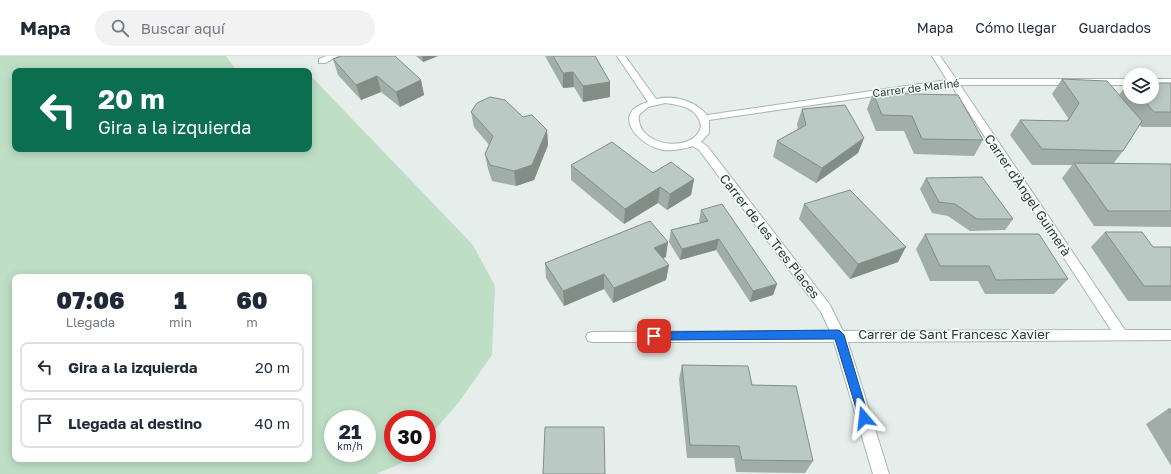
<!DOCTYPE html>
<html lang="es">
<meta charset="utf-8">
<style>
body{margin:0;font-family:"Golos Text",sans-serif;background:#f2f2f3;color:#1f2937;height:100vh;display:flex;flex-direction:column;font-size:15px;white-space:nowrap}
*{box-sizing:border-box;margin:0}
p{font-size:13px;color:#747a83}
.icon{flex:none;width:22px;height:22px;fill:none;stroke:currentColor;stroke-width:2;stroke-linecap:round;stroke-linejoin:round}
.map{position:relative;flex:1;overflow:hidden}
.sheet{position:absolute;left:12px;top:218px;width:300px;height:188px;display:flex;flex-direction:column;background:#fff;border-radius:8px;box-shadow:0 2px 10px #0003}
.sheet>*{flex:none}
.banner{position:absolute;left:12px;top:12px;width:300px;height:84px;border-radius:8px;box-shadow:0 2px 10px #0003;background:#0b6e4f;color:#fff;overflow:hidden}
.fabs{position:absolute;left:1123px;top:12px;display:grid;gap:8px}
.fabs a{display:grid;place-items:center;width:36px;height:36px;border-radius:50%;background:#fff;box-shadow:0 2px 10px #0003;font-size:20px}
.speed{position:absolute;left:324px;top:354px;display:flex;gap:8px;font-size:20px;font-weight:700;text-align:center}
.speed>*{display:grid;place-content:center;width:52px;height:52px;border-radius:50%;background:#fff;box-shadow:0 2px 10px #0003;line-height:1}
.speed small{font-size:10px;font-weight:400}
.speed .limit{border:6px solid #d22;background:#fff;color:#111}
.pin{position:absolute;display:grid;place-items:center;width:34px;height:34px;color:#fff;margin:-17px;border-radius:8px;box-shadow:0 2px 6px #0006}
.me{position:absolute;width:44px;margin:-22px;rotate:343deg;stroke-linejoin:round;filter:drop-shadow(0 0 3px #0008)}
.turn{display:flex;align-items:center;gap:14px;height:84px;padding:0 20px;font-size:18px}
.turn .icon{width:52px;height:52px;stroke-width:2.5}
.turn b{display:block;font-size:28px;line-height:34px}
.eta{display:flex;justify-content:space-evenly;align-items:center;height:68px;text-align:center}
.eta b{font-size:24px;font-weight:800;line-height:28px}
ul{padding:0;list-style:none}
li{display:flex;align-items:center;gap:12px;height:50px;margin:0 8px 6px;padding:0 12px;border:2px solid #e0e1e3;border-radius:8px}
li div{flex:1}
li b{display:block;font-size:15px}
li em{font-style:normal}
header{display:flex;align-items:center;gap:24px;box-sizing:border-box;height:56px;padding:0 20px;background:#fff;border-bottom:1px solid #e0e1e3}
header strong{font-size:19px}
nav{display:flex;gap:22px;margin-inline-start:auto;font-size:14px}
.search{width:280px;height:36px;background:#f2f2f3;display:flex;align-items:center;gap:10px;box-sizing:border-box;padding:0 14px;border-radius:22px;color:#747a83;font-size:15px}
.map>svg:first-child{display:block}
</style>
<header>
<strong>Mapa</strong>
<div class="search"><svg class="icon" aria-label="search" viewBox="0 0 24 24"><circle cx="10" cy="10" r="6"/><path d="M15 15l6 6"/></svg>Buscar aquí</div>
<nav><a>Mapa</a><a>Cómo llegar</a><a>Guardados</a></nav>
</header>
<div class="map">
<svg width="1171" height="418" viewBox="0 0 1171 418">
<rect width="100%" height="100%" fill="#e5eeea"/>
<!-- green -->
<path fill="#bedfc6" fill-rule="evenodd" d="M0 0H226L237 15H15V93H309L310 19 473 189 495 230 492 299 459 346 427 383V363H393V397H415L409 404 376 418H0ZM15 221H309V403H15ZM333 363H367V397H333Z"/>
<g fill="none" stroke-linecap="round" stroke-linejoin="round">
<defs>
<g id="minor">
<polygon points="326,0 338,0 325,7 319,7 319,3"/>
<path d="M617 0H625L656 43C673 39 695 44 707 59L947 24 932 0H940L956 23H1130V29H960L1125 274H1171V284L848 286 889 418H873L834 286H593L588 285 586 281 588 277 593 276 830 275 821 256 699 94 693 90C683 93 674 95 663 94 637 89 610 56 648 46ZM951 29 1111 274 843 275 830 249 707 90 701 86 709 77V64ZM665 47C681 49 699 52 701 71 693 99 635 90 639 59L648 51Z"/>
<rect x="1152" y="23" width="19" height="6"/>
</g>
</defs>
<!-- minor casing -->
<use href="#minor" stroke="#a7b6b1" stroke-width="2"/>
<!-- minor -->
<use href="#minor" fill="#fff" fill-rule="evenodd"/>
</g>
<!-- wall -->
<g fill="#a0ada8">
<polygon points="416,0 438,0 423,6"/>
<polygon points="545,0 595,0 610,26 610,41 583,46 574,31 563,32"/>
<polygon points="333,3 421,24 424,39 400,51 381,36 361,44 338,19"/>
<polygon points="1062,23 1119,39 1128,27 1130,27 1130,41 1152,41 1171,27 1171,71 1142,71 1139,69 1123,95 1113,108 1171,108 1171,171 1094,170 1062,122 1072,109 1032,109 1010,79 1020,64 1067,65 1068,62 1052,38"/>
<polygon points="873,37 983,84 974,100 914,98 904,75 876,75 867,53"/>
<polygon points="802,53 864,82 858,97 816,127 773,101 777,85 798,73 797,68"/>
<polygon points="471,56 523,61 547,74 548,89 534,124 516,130 492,125 488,113 485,98 489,89 474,71"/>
<polygon points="571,109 653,117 694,123 691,139 667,154 658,147 624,168 571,124"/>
<polygon points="926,122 1013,163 1005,174 970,175 948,160 932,157 920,133"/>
<polygon points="804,148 898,206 850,223 799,163"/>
<polygon points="701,154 777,228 773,239 750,246 716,194 680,204 669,186 671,174 700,167 699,165"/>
<polygon points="1105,176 1153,191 1171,191 1171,245 1128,245 1091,191"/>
<polygon points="925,178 1068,223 1054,238 985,238 978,225 930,225 916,193"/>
<polygon points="666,201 663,202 669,209 666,224 613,247 604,233 564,250 546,222 545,207"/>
<polygon points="682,309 752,329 813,405 805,417 736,416 734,402 687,402 679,323"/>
<polygon points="1168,353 1171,353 1171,410 1146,368"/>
</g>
<!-- shaded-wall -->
<g fill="#828d88">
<polygon points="422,0 438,0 423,6"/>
<polygon points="573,16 574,31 563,32 563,17"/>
<polygon points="377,20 381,36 361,44 356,29"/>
<polygon points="421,24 424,39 400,51 396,36"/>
<polygon points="610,26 610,41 583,46 583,30"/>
<polygon points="547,74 548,89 534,124 516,130 514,115"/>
<polygon points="864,82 858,97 816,127 822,112"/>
<polygon points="694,123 691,139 667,154 670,138"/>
<polygon points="660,131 658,147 624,168 625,153"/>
<polygon points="719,183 716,194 680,204 682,193"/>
<polygon points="668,186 666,201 652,207 654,192"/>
<polygon points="906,191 898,206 850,223 858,208"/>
<polygon points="669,209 666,224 613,247 614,232"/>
<polygon points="604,218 604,233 564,250 563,235"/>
<polygon points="777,228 773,239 750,246 753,235"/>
</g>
<!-- building -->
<g fill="#bac9c3" stroke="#828d88">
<polygon points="342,0 395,0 421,24 396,36 377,20 356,29 333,3"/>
<polygon points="553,0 595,0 610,26 583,30 573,16 563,17"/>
<polygon points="1062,23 1107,25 1142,65 1123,95 1042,93 1020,64 1068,65 1079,47"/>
<polygon points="1152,27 1171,27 1171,56 1154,56 1141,41 1152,41"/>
<polygon points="873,37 958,39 983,84 922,83 912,60 882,59"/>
<polygon points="490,41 505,44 523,61 532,59 547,74 532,109 514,115 490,109 485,98 493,80 471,56 477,47"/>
<polygon points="845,49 864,82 822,112 777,85 806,69 802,53"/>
<polygon points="612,86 653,117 671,106 694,123 670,138 660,131 625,153 571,109"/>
<polygon points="1074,107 1171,108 1171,155 1108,155"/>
<polygon points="982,121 1013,163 977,163 955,148 939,146 926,122"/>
<polygon points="850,134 906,191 858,208 804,148"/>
<polygon points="722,148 777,228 753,235 719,183 682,193 671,174 708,165 701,154"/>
<polygon points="650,165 668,186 654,192 669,209 614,232 604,218 563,235 545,207"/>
<polygon points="1105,176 1142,176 1153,191 1171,191 1171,230 1144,230"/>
<polygon points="925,178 1039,178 1068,223 996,224 989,210 940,210"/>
<polygon points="682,309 748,310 752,329 796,330 813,405 742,404 739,390 690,389"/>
<polygon points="1168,353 1171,353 1171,357"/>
<polygon points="545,371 604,371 605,418 543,418"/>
</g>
<!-- route -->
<polygon fill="#1a73e8" stroke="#114b97" points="839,274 844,279 869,362 868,366 864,367 860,366 859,362 835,283 654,284 649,280 654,276"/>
<g text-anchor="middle" stroke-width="3" stroke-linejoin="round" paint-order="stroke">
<!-- far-street labels -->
<g font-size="11" fill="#244038" stroke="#f6faf8">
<text transform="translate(916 32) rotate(-7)" y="4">Carrer de Mariné</text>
</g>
<!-- street labels -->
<g font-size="13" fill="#244038" stroke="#f6faf8">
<text transform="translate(1028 139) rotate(56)" y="5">Carrer d'Àngel Guimerà</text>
<text transform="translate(770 180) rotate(52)" y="5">Carrer de les Tres Places</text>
<text x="954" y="283">Carrer de Sant Francesc Xavier</text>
</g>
</g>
</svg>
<div class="fabs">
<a><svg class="icon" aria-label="layers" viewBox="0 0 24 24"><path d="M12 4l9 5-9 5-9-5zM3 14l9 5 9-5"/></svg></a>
</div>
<div class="speed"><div>21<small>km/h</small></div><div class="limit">30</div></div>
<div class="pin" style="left:654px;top:280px;background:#d93025"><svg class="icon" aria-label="arrive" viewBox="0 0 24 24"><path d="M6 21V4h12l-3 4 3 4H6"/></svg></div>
<svg class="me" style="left:864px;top:362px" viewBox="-20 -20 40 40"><path d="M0-17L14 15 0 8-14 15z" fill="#1a73e8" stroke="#fff" stroke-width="4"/></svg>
<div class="banner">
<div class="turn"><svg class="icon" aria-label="left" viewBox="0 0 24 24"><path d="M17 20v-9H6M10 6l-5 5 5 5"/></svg><div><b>20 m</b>Gira a la izquierda</div></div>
</div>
<section class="sheet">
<div class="eta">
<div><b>07:06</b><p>Llegada</p></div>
<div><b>1</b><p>min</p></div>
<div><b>60</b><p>m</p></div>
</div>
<ul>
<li><svg class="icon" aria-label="left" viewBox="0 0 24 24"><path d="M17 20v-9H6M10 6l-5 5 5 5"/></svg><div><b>Gira a la izquierda</b></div><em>20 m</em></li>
<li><svg class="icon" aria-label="arrive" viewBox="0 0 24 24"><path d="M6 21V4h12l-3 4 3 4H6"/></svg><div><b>Llegada al destino</b></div><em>40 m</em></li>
</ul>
</section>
</div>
